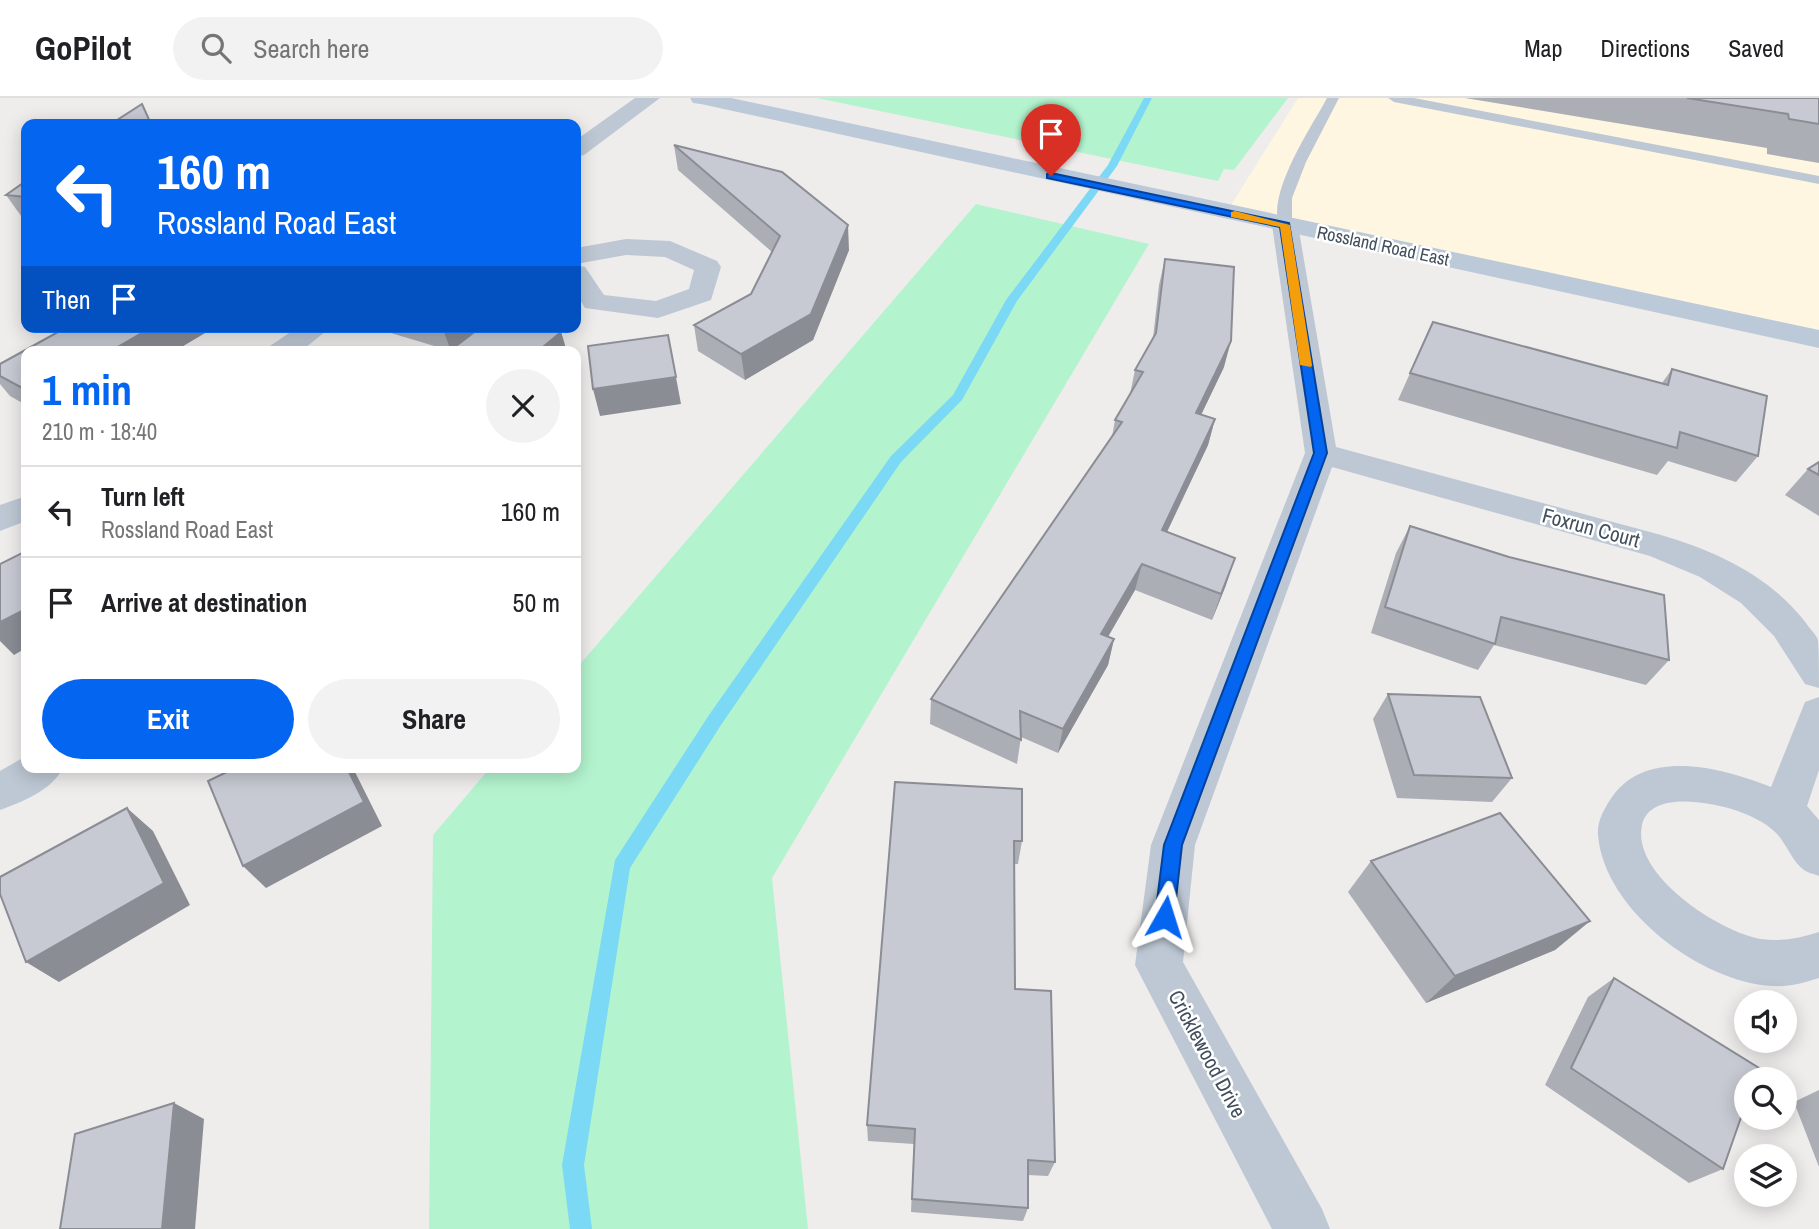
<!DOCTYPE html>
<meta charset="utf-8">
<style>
body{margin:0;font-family:"Archivo Narrow",sans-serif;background:#f2f2f2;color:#202124;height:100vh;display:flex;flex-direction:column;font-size:26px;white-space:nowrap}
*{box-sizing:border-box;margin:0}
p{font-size:23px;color:#757577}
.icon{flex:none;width:38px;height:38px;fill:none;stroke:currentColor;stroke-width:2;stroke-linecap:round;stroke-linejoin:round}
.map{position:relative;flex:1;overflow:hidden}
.details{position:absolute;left:21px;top:248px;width:560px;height:427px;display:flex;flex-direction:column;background:#fff;border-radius:14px;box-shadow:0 4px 18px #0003}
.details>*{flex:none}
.guide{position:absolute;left:21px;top:21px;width:560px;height:214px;border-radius:14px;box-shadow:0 4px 18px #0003;background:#0465f1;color:#fff;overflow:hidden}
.controls{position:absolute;left:1734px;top:892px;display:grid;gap:14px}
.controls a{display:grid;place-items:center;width:63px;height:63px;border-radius:50%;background:#fff;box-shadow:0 4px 18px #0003;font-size:35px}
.pin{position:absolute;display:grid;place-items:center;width:60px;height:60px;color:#fff;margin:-72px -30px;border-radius:50% 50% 50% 0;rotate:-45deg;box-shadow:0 0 7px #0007}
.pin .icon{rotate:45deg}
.me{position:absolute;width:77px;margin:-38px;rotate:6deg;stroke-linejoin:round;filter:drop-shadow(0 0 5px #0008)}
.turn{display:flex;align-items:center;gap:24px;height:147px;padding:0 21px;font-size:32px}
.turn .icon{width:91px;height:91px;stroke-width:2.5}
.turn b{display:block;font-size:49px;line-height:60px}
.then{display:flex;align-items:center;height:66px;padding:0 21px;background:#0003;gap:14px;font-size:26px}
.round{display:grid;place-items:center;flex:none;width:74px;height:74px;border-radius:37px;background:#f2f2f2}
.overview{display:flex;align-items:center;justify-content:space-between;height:119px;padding:0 21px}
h1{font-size:42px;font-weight:700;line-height:52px;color:#0465f1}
.action{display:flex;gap:14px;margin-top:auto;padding:14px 21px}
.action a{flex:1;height:80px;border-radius:42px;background:#0465f1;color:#fff;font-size:28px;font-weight:700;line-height:80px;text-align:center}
.action a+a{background:#f2f2f2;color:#202124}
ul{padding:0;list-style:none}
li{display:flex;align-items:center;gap:21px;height:91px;padding:0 21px;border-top:2px solid #e0e0e0}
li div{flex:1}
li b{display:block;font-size:26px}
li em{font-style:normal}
header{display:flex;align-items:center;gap:42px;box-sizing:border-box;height:98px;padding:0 35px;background:#fff;border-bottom:2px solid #e0e0e0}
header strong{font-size:33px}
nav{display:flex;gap:38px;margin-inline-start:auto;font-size:24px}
.search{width:490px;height:63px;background:#f2f2f2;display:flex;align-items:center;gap:18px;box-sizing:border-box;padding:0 24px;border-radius:38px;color:#757577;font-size:26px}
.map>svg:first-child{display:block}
</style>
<header>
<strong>GoPilot</strong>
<div class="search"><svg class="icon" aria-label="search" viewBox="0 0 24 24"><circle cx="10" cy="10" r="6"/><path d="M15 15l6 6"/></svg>Search here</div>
<nav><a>Map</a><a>Directions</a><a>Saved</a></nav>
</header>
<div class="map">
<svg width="1819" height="1131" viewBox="0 0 1819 1131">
<rect width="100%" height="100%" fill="#efecec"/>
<!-- commercial -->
<polygon fill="#fef6e1" points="1298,0 1819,0 1819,241 1226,115"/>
<!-- green -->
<g fill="#b3f4ce">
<polygon points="817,0 1288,0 1234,72 1224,71 1218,83"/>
<polygon points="976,106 1149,146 772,780 808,1131 429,1131 433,737 490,670 576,670 576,571"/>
</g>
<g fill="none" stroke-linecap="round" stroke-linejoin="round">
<!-- stream -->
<polygon fill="#7bd9f6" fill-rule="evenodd" points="1144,0 1152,0 1117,68 1017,203 962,302 901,364 721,627 630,770 584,1067 592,1131 570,1131 562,1067 615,762 709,617 891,358 953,297 1006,202 1108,67"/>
<!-- lane -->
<g fill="#bdc8d4" fill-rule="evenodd">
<path d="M1327 0H1339L1306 64 1292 100V127L1290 130H1280C1265 97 1311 30 1327 0Z"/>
<polygon points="1388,0 1414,0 1819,78 1819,86 1394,4"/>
</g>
<!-- street -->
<g fill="#bdc8d4" fill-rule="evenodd">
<polygon points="635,0 660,0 584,57 576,59 576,42"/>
<path d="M1285 119 1294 122 1298 127 1336 349 1661 437C1716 453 1770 478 1806 525 1809 530 1816 536 1818 542 1819 554 1819 577 1819 590L1805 586 1774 538 1741 505 1700 479 1650 458 1332 369 1195 747 1183 864 1322 1111 1330 1131H1272L1135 867 1151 747 1305 355 1272 127 1276 122Z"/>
<polygon points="626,141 670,143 717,163 721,169 711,202 658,220 585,210 576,195 576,167 585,169 604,197 656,203 689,191 694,172 665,159 626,157 576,166 576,150"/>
<polygon points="298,229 331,229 300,254 266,254 270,248"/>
<polygon points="26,398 26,423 0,433 0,407"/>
<path d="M1819 599V672L1807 708 1819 722V778C1815 776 1808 775 1804 772 1792 764 1786 744 1775 734 1765 724 1751 718 1738 713 1714 705 1650 691 1642 727 1631 777 1720 834 1761 841 1781 844 1800 840 1819 834V880C1804 885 1788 889 1772 888 1701 884 1604 812 1598 737 1597 724 1603 713 1610 702 1644 648 1723 670 1771 689L1805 604Z"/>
<path d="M26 658V670H63C52 692 22 704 0 712V673Z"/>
</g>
<!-- secondary -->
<polygon fill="#bcc9d8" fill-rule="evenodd" points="690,0 731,0 1819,232 1819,250 701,6 693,5"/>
</g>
<!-- wall -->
<g fill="#abaeb5">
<polygon points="1465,0 1819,0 1819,65 1767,56 1767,50"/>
<polygon points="674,47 849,152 813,242 745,282 698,253 694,227 751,196 772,154 678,72"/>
<polygon points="26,83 26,122 24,122 6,97"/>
<polygon points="1165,161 1224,269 1201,317 1215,321 1208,347 1167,434 1226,487 1212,522 1135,492 1108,539 1114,541 1108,567 1058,655 1021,639 1017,666 930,626 931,601 1112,339 1115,322 1130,296 1135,272 1153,240 1159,187"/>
<polygon points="1433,224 1662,285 1672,271 1758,358 1736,384 1668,363 1657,377 1398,302"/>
<polygon points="67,229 215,229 173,254 26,254 26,307 10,298 0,286 0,266"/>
<polygon points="388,229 547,229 561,234 567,254 453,254 452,253 451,253 391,235"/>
<polygon points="1819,364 1819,418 1785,397 1808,371"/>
<polygon points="1410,428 1669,562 1646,587 1494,547 1478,572 1371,535 1396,455"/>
<polygon points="1388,596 1512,680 1492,704 1397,700 1373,621"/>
<polygon points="895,684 1022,743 1018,766 1014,766 1015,891 1055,1064 1048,1078 1028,1077 1028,1110 1023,1123 911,1114 914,1046 868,1043 867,1027"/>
<polygon points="1371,763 1590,823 1555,852 1426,905 1348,794"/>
<polygon points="1614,880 1723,1071 1689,1085 1545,987 1588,899"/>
<polygon points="1819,992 1819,1069 1794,1004"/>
</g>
<!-- shaded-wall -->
<g fill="#8b8d94">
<polygon points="848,127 849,152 813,242 745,282 741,256"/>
<polygon points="152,229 215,229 173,254 109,254"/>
<polygon points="442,229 481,229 452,251 452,253 451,253"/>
<polygon points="561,234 567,254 537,254"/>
<polygon points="668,237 681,306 600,318 593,291"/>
<polygon points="1231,243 1224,269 1189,342 1196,315"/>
<polygon points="1215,321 1208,347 1155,459 1162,432"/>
<polygon points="1235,460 1226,487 1212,522 1221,496"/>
<polygon points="1142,466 1135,492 1095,561 1101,536"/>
<polygon points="26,511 26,550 14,557 0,543 0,524"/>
<polygon points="1114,541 1108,567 1058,655 1063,631"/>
<polygon points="347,670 353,670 382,728 266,790 243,768"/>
<polygon points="127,710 153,733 190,807 59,884 26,864"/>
<polygon points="1590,823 1555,852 1426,905 1455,878"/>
<polygon points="174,1005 204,1021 195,1131 162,1131"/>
</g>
<!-- building -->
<g fill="#c7cad3" stroke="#8b8d94" stroke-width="2">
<polygon points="1687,0 1819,0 1819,26 1789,21 1788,16"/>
<polygon points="142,6 151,26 111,26"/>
<polygon points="674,47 782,74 848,127 811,216 741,256 694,227 751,196 780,138"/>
<polygon points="26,83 26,99 6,97"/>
<polygon points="1165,161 1234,169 1231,243 1196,315 1215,321 1162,432 1235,460 1221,496 1142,466 1101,536 1114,541 1063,631 1020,613 1021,642 931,601 1122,324 1115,322 1143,274 1135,272 1156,235"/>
<polygon points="1433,224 1668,287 1672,271 1767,298 1758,358 1680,334 1677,350 1410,275"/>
<polygon points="67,229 152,229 109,254 26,254 26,292 0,278 0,266"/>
<polygon points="481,229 547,229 561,234 537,254 460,254 452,251"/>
<polygon points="668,237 676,279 593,291 588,248"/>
<polygon points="1819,364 1819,377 1808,371"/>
<polygon points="1410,428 1509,459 1664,497 1669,562 1501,519 1495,546 1385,509"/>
<polygon points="26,453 26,511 0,524 0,466"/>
<polygon points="1388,596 1480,599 1512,680 1414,677"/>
<polygon points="235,670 347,670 364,704 243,768 208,683"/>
<polygon points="895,684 1022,691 1022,743 1014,743 1015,891 1051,893 1055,1064 1028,1062 1028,1110 912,1101 915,1031 867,1027"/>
<polygon points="127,710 164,785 26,864 0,796 0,779"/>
<polygon points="1500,715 1590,823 1455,878 1371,763"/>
<polygon points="1614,880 1759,970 1755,982 1746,982 1746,1005 1723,1071 1571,970"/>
<polygon points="174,1005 162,1131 60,1131 75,1036"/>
</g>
<!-- route -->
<polygon fill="#0465f1" stroke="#03429d" stroke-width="2" points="1051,75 1289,125 1327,355 1182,747 1174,819 1171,825 1165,828 1158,825 1155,819 1164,747 1314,355 1280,129 1047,80 1047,76"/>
<!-- slow -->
<polygon fill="#f59e0b" points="1235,113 1290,127 1312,267 1311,269 1300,267 1280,129 1231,119 1231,114"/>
<g text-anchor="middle" stroke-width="5" stroke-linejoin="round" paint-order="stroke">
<!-- far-street labels -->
<g font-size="18" fill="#424f5c" stroke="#fff">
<text transform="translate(1383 148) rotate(12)" y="6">Rossland Road East</text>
</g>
<!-- street labels -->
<g font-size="21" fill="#424f5c" stroke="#fff">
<text transform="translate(1591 430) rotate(15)" y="7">Foxrun Court</text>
<text transform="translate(1207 956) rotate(62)" y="7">Cricklewood Drive</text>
</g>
</g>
</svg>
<div class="controls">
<a><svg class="icon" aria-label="sound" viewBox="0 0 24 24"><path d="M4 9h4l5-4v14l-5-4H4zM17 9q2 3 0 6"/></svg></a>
<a><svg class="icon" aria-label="search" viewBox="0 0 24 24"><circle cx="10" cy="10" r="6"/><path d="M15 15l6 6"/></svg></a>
<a><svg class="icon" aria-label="layers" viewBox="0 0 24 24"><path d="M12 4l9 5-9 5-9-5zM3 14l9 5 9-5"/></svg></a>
</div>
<div class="pin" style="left:1051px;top:78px;background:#d93025"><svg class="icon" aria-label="arrive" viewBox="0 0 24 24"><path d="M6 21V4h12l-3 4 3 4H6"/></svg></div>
<svg class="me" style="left:1165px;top:819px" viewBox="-20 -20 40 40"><path d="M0-17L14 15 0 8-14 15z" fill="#0465f1" stroke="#fff" stroke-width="4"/></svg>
<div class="guide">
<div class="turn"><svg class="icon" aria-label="left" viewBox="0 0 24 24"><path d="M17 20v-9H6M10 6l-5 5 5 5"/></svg><div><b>160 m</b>Rossland Road East</div></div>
<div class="then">Then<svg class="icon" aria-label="arrive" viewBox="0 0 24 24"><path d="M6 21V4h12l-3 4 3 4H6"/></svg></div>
</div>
<section class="details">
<div class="overview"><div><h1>1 min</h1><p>210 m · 18:40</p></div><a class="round"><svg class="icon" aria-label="close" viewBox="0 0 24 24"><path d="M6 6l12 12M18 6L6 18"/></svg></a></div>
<ul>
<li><svg class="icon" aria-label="left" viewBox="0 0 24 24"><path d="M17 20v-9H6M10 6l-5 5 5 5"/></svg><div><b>Turn left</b><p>Rossland Road East</p></div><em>160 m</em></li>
<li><svg class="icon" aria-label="arrive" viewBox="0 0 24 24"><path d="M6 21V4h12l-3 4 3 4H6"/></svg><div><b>Arrive at destination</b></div><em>50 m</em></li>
</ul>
<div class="action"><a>Exit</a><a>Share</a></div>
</section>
</div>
